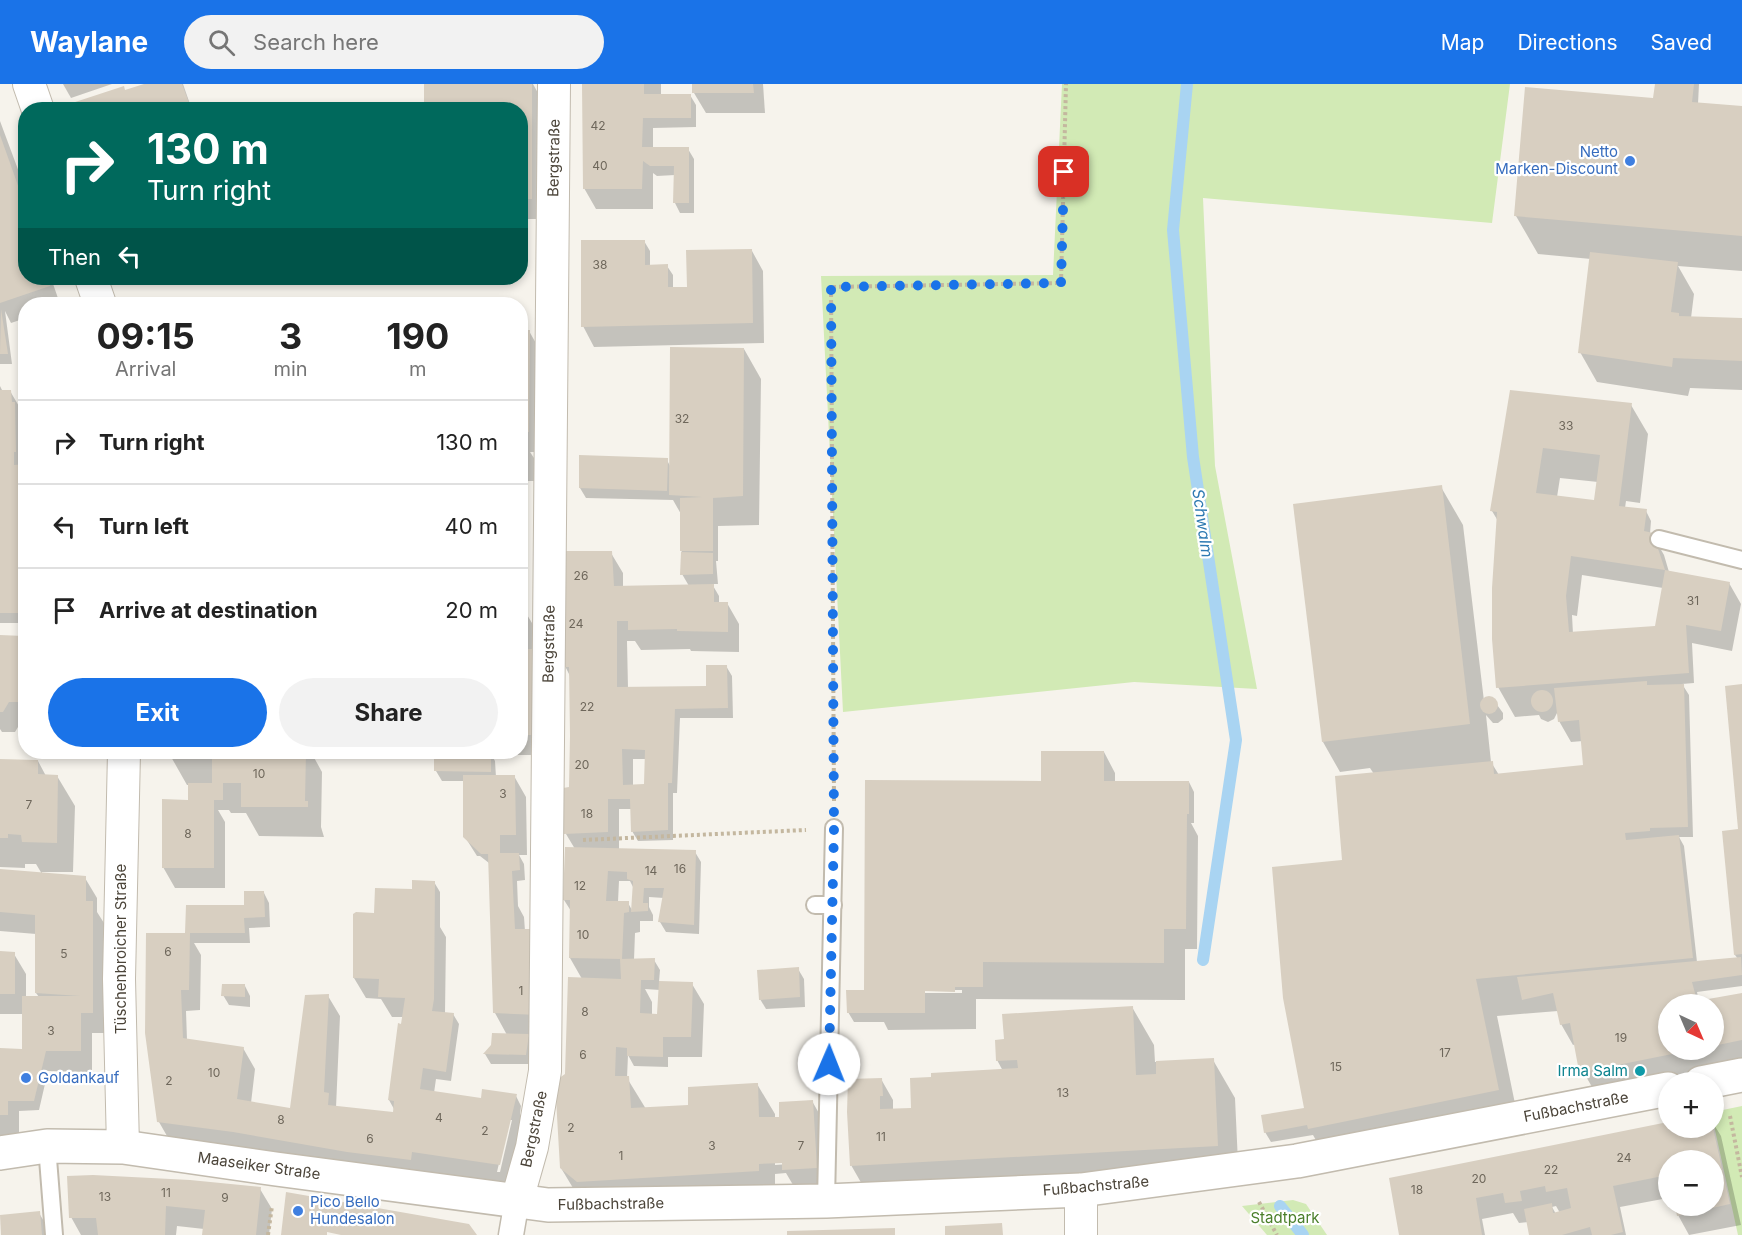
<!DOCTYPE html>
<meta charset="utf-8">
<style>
body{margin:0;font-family:Inter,sans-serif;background:#f2f2f2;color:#222;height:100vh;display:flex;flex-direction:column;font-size:22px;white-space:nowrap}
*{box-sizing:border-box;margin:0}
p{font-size:20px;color:#767676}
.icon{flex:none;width:33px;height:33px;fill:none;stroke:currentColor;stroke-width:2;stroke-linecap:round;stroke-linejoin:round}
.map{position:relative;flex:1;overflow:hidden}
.drawer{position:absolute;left:18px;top:213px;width:510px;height:462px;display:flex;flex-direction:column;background:#fff;border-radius:24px;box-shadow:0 3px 9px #0003}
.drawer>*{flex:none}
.guide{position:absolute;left:18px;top:18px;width:510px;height:183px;border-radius:24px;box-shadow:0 3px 9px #0003;background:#00695c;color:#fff;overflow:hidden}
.needle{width:39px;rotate:136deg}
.buttons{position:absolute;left:1658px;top:910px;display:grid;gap:12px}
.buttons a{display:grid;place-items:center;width:66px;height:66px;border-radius:50%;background:#fff;box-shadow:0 3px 9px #0003;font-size:30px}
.pin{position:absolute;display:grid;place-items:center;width:51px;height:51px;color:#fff;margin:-26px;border-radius:12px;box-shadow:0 3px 9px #0006}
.me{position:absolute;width:66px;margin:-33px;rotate:1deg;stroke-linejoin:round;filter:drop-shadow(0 0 4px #0008)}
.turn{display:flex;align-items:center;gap:21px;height:126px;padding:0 30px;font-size:27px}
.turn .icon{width:78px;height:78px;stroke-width:2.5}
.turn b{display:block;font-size:42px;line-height:51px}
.then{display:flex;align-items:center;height:57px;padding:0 30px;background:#0003;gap:12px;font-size:22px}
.eta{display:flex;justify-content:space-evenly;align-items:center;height:102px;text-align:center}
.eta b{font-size:36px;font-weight:700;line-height:42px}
.primary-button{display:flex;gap:12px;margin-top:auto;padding:12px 30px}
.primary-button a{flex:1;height:69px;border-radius:36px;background:#1a73e8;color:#fff;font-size:24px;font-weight:700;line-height:69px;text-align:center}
.primary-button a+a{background:#f2f2f2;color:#222}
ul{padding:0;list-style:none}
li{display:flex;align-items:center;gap:18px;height:84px;padding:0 30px;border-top:2px solid #e0e0e0}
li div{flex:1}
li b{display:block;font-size:22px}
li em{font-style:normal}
header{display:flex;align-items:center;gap:36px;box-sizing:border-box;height:84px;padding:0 30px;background:#1a73e8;color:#fff}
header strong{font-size:28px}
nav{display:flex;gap:33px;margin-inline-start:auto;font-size:21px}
.search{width:420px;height:54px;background:#f2f2f2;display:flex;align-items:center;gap:15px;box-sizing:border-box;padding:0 21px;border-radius:33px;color:#767676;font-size:22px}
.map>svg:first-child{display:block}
</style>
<header>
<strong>Waylane</strong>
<div class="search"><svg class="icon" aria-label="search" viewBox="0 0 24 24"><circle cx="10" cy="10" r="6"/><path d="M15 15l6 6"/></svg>Search here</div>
<nav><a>Map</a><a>Directions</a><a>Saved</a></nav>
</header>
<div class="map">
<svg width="1742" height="1151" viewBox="0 0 1742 1151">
<rect width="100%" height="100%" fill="#f6f3ec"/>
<!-- green -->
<g fill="#d2eab5">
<polygon points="1062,0 1510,0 1492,139 1203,114 1215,382 1257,605 1134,598 843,628 821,192 1053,191"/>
<polygon points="1742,1022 1742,1151 1738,1151 1713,1037 1713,1028"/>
<polygon points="1293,1116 1306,1120 1327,1151 1267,1151 1242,1122"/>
</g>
<!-- shadow -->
<g fill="#0003" fill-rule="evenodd">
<polygon points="63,0 112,0 71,14"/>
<polygon points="149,0 183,0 192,26 70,26"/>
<polygon points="425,0 533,0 543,18 543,135 520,135 520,26 429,26 426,20"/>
<polygon points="584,0 661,0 661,12 690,11 696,21 696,43 653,44 653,64 688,65 694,75 694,129 680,129 675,119 675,91 657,92 653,89 653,125 596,125 584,104"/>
<polygon points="693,0 763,0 765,29 706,29 694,9"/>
<polygon points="1656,0 1699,0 1698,20 1742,23 1742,187 1678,182 1694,210 1691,234 1742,235 1742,306 1690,304 1688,312 1597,298 1580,268 1591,175 1538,170 1516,132 1655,16"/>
<polygon points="0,37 26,107 26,194 51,194 60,220 26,220 26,234 11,239 5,227 12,280 0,280"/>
<polygon points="644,157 650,167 650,182 667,182 673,191 673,205 688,204 752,167 763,187 764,259 594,263 583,242"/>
<polygon points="520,247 529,247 541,268 540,368 530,368 536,377 536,397 520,397"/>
<path d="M744 265 761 295 759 441 718 442V477H716L718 500H712L719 512V519H727L739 540V568L691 567 690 565 641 566 635 557H627L628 604 707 603 726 582 732 592 733 634H680L677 709H673V756L638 757 632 747V725H619V766L695 768 701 778 699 850 666 848 660 838 664 814 649 813V823L653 831V837H640V848L635 849 634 876H654L660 886 659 898 692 900 704 920 702 973H668V983L634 982 628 971 627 994 646 1025 690 1022 757 1000 775 1030V1034H781L812 1017 824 1038 828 1104 796 1106 786 1089 775 1090V1116L579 1114 561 1084 566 991 582 895 570 874 571 827 564 816 575 765 566 750 571 705 570 592 565 582 611 469 623 489V504L689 502 682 490 681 430 673 416 586 414 580 404 667 376 670 382ZM633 675H646L645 702H633ZM619 797H630L634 805 632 826 628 819 618 818ZM645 905 660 906 659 931H652V918ZM789 1077V1080L775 1081V1078Z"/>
<polygon points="0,302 3,308 10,307 26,334 25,539 0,539"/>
<path d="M1511 307 1631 321 1648 350 1640 419 1626 417 1625 424 1646 427 1651 437 1650 450H1652L1664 471 1669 488 1729 499 1741 520 1732 567 1692 559 1694 599 1682 600 1689 611 1693 753H1679L1684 762 1697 878 1738 875 1735 871 1740 747 1742 602V902L1697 908 1699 918 1742 910V979L1600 1007 1592 1003 1580 982 1576 960 1573 961 1561 940 1558 927 1497 932 1520 1044 1331 1083 1313 1051 1271 1058 1265 1048 1306 1032 1345 777 1374 690 1370 684 1340 688 1323 658 1441 403 1463 441 1484 617 1487 614H1492L1503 629V635L1498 639H1493L1486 631 1491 678 1499 691 1585 682 1583 657 1571 658 1559 637 1558 627 1554 635 1548 638 1541 635 1539 631 1515 633 1498 603V437L1492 427ZM1560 394 1598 398 1595 418 1557 413ZM1582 491 1663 504 1657 543 1573 550 1572 531 1577 532ZM1668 921H1713V966H1668Z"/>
<polygon points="520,529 526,529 538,549 548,671 504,671 502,668 520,668"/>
<polygon points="0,553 23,553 26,558 26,638 21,638 15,648 2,648 0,645"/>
<polygon points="170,668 311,668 322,688 321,743 324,753 259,752 246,729 231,729 229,726 218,726 225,738 225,804 175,804 163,783 190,717 190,701 187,701 170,671"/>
<polygon points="436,668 490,668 495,677 496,693 514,692 526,713 527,771 519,771 524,780 525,796 517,797 518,822 524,833 525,847 550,951 527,950 533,961 531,980 491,980 485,970 492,962 507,951 495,929 489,779 480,772 477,772 465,753 464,697 442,697 436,687"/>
<path d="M1104 668 1115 689V699L1189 698 1194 708V739H1191L1198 752 1197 865H1185V916L976 915V945L888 946 884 938H854L848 928 1044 699ZM924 906H962V909H924Z"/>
<polygon points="0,676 38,677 46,692 57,692 75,722 73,788 42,788 42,790 85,794 97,814 97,828 104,839 104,949 92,949 92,988 48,987 39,1026 19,1027 19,1051 0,1051 0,965 23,968 23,930 0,930 0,869 14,870 26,890 26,913 39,913 36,909 36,850 0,847 0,787 42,790 36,780 25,780 25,784 0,783"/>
<path d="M434 798 440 808V843L446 853 445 930H453L459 940 451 997 436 995 434 1009 484 1016 516 1012 521 1022 520 1030 526 1040 512 1100 423 1088 422 1096 171 1059 159 1038 187 849 246 822 264 809 269 819 270 843 249 844 250 859H194L201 871 200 926 186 927 187 956 243 964 255 985 251 1019 291 1025 328 912 340 932 336 1024 394 1030V1025L389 1016 403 933H392L381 915 366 914 354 894 377 831 413 806ZM509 1036H512L500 1088H497Z"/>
<polygon points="798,885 804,895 805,923 766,925 760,915"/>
<polygon points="245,902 250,912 250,923 229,921 223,911"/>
<polygon points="1132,923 1154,961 1155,978 1213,976 1235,1014 1239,1100 863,1102 851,1081 881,995 893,1016 893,1026 911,1025 1003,987 997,976"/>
<path d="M1713 1039 1721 1052 1741 1141 1689 1151 1678 1131 1676 1122H1713V1077H1668V1114L1620 1123 1626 1151H1530L1528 1138 1519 1139 1513 1129 1482 1135 1485 1151H1400L1398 1142 1668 1040V1044H1713ZM1556 1122 1560 1129 1556 1130 1552 1123Z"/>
<polygon points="260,1105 272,1125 269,1151 203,1151 204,1145 177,1142 176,1151 81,1151 71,1133"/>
<polygon points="39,1129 45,1139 46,1151 3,1151"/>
</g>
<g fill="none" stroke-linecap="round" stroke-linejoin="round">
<!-- stream -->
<g stroke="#a9d4f2" stroke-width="12">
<polyline points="1187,0 1173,146 1193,373 1236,656 1203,876"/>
<polyline points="1280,1122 1303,1151"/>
</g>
</g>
<!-- building -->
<g fill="#d8cfc1" fill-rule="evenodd">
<polygon points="144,0 182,0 191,24 186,26 156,26 153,18 128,26 68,26 66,21 124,2 125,6"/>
<polygon points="424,0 532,0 532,115 520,115 520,26 463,26 463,20 424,21"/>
<polygon points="582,0 644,0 644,10 691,10 691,34 643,34 642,63 689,63 689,119 673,119 674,82 650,82 643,77 642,105 583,105"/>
<polygon points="692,0 753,0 754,9 692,9"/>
<polygon points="1655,0 1694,0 1692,18 1742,22 1742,152 1514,132 1525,3 1653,14"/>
<polygon points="398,19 417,19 417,26 399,26"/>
<polygon points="0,51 26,124 26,194 48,194 50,202 0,219"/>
<polygon points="581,156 645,156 645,181 668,180 668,203 687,203 686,166 752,165 753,239 581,243"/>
<polygon points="1590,168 1678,178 1671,228 1679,229 1679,232 1742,234 1742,277 1673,274 1672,283 1578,269"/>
<polygon points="1,225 8,270 0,270"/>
<polygon points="520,246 530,246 529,348 520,348"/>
<polygon points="670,263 744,264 743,412 713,414 713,467 680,467 680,414 702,413 669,411"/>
<polygon points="0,306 11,306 12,318 15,318 16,368 14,368 14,381 26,380 26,512 20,512 20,529 0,529"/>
<path d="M1510 306 1632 319 1619 422 1647 425 1644 447 1653 449 1665 486 1571 472 1566 512 1569 548 1655 542 1665 486 1730 498 1721 547 1686 541 1689 589 1496 604 1492 555V504L1497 428 1490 427ZM1543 364 1600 371 1594 416 1536 409Z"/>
<rect x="520" y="355" width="5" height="22"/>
<polygon points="579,371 668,374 667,407 579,404"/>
<polygon points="1442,401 1470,640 1322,658 1293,420"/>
<path d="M564 467H612L614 502 714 500V518H728V548L677 547V545L628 546V537H617V603L706 602V581H727L728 624 675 625 672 699H668V746L631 748 630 715H608V748L564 750 563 704 569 703 570 652 569 583H563ZM622 665 645 666 644 700 623 701Z"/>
<polygon points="681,468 713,469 713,490 680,491"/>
<polygon points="520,527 527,527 528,555 520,555"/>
<polygon points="0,551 24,552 23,561 26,561 26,618 9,618 3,628 0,628"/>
<rect x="520" y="565" width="17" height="86"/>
<polygon points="1647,597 1647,601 1684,600 1688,743 1650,744 1650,747 1625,749 1626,756 1679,751 1693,874 1476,895 1499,1006 1308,1045 1307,1041 1264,1049 1261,1031 1304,1024 1283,914 1272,783 1342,776 1335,692 1493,677 1494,690 1583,681 1579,636 1558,638 1554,604"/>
<polygon points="1742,600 1742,870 1734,871 1722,747 1738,745 1725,602"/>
<circle cx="1542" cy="617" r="11"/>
<circle cx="1489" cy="621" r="9"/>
<polygon points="1041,667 1104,667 1104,697 1189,697 1189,730 1187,730 1186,845 1164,845 1164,879 983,878 983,903 955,903 955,908 925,907 925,929 847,929 846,906 864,906 865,696 1041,697"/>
<polygon points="168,668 306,668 305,717 308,717 308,723 241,723 241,699 223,699 223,716 214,716 214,784 162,784 162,715 188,716 188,699 212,699 212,672 168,671"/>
<polygon points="434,668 491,668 491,688 434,687"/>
<polygon points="0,675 38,676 38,690 58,691 57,759 22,758 21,751 8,750 8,754 0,754"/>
<polygon points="463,691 515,691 516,751 500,751 500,769 519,769 520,786 512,787 515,845 539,845 539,931 493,929 488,770 481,770 463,753"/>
<polygon points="565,763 696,766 694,841 658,838 664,804 644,804 643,819 648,819 648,827 631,828 633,797 627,795 627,788 608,787 606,817 629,817 629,828 624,829 622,875 569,874 570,816 563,816"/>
<polygon points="0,785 86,792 86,817 93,817 93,929 81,929 81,967 46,967 34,1017 8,1017 8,1031 0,1031 0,964 22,965 22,912 80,912 35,909 35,831 0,828"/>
<polygon points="412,796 435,797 434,915 432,927 454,929 446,988 423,984 420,1005 481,1014 482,1005 517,1010 500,1081 412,1068 411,1076 347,1068 233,1048 157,1038 145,949 146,849 185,849 186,821 244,821 244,807 264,807 265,833 244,834 245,849 190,849 189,906 181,906 183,954 244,963 237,1015 290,1024 305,911 329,910 324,1008 329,1009 328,1021 393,1028 394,1017 388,1016 398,939 401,940 405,914 378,913 379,895 353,894 353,830 356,828 374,829 375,804 412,805"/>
<polygon points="0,867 15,868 15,910 0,910"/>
<polygon points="1741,873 1742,891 1692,898 1697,917 1742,909 1742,956 1713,962 1713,921 1668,921 1668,966 1687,967 1588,987 1578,982 1570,939 1560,941 1553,909 1522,916 1517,893"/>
<polygon points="655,874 654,896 641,896 640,929 657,930 659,897 693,898 691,953 663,953 663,973 627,972 627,964 616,963 615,992 629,992 631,1024 688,1021 688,1003 755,999 758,999 759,1033 779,1033 779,1018 813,1016 817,1084 782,1086 782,1079 759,1080 759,1087 577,1098 560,1084 555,997 565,990 568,893 621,895 620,875"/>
<polygon points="799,883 800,913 759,916 757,886"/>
<polygon points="222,900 245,900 245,913 221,912"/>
<polygon points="1133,922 1136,991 1156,990 1156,977 1214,974 1218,1062 850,1082 847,1028 848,995 882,994 883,1012 880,1012 880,1025 911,1024 910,994 931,993 931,989 1018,984 1017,976 996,977 995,956 1004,955 1002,930"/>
<polygon points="492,949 529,950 526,971 483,970 491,961"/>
<polygon points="1668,1038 1668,1044 1713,1044 1730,1120 1677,1132 1675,1122 1713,1122 1713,1077 1668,1077 1668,1091 1613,1102 1623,1148 1611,1151 1592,1151 1590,1143 1562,1151 1529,1151 1524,1125 1552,1119 1553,1129 1571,1124 1567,1104 1546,1108 1545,1102 1520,1107 1522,1117 1505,1119 1503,1109 1476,1114 1482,1151 1399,1151 1389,1094"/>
<polygon points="93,1091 190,1096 261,1103 256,1151 202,1151 205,1126 166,1122 165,1151 98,1151 96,1134 69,1134 67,1092"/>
<polygon points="286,1108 469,1140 477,1151 341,1151 327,1148 327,1151 281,1151"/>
<polygon points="40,1127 42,1151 1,1151 0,1131"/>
<polygon points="1002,1139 1003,1151 945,1151 945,1142"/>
<polygon points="895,1144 895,1151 787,1151 787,1147"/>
</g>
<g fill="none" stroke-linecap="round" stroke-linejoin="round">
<defs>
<g id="service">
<polyline points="1659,455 1742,476"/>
<polyline points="815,821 833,821"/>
<polyline points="47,1062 54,1151"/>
<polyline points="826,1117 834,744"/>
</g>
<polyline id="pedestrian" points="511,1151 517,1116"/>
<g id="minor">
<polyline points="29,0 38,26"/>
<polyline points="91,194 100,220"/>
<polyline points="123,1063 119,895 124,668"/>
<polyline points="1081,1106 1081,1151"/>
<polyline points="517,1116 532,1063 545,987 554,0"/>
</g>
<g id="tertiary">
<polyline points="1701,999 1742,991"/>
<polyline points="0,1069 47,1062 123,1063 276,1085 548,1121 826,1117 1081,1106 1297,1077 1668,1005"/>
</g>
</defs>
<!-- service casing -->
<use href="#service" stroke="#c2bbae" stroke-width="20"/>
<!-- pedestrian casing -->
<use href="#pedestrian" stroke="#c2bbae" stroke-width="27"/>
<!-- minor casing -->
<use href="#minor" stroke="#c2bbae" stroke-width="34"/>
<!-- tertiary casing -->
<use href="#tertiary" stroke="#c2bbae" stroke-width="36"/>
<!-- path -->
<g stroke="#c4b79f" stroke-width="4" stroke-dasharray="3 3" stroke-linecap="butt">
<polyline points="834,717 831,203 1061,199 1066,0"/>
<polyline points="583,756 806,746"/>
<polyline points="1730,1032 1742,1093"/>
<polyline points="1259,1118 1277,1151"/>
<polyline points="268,1151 272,1122"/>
</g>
<!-- service -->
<use href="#service" stroke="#fff" stroke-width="16"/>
<!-- pedestrian -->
<use href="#pedestrian" stroke="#fff" stroke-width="24"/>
<!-- minor -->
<use href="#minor" stroke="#fff" stroke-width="32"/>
<!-- tertiary -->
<use href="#tertiary" stroke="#fff" stroke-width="33"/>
</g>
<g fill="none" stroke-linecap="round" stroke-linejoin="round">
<!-- route -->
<polyline stroke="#1a73e8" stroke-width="10" stroke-dasharray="0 18" points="829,980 834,744 831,203 1061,199 1064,88"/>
</g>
<!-- markers -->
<g fill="#3f7fe0" stroke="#fff" stroke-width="2">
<circle cx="1630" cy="77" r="6"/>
<circle cx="26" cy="994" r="6"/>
<circle cx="298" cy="1127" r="6"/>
</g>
<circle fill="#0f9aa8" stroke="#fff" stroke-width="2" cx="1640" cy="987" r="6"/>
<g text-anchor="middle" stroke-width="4.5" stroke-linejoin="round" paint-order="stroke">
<!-- number labels -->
<g font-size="12" fill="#6e675b">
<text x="598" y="46">42</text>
<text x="600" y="86">40</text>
<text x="600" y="185">38</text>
<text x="682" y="339">32</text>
<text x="1566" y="346">33</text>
<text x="581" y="496">26</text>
<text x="1693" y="521">31</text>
<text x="576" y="544">24</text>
<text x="587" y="627">22</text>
<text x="582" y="685">20</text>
<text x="259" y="694">10</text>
<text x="503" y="714">3</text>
<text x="29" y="725">7</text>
<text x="587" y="734">18</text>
<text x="188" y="754">8</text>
<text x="680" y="789">16</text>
<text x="651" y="791">14</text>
<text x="580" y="806">12</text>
<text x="583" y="855">10</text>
<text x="168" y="872">6</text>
<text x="64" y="874">5</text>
<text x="521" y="911">1</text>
<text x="585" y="932">8</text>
<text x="51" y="951">3</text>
<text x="1621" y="958">19</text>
<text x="1445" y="973">17</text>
<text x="583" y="975">6</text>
<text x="1336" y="987">15</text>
<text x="214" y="993">10</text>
<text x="169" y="1001">2</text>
<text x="1063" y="1013">13</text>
<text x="439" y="1038">4</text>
<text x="281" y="1040">8</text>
<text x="571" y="1048">2</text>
<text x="485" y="1051">2</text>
<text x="881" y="1057">11</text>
<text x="370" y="1059">6</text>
<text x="712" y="1066">3</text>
<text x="801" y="1066">7</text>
<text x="621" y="1076">1</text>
<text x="1624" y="1078">24</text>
<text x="1551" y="1090">22</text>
<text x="1479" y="1099">20</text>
<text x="1417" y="1110">18</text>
<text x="166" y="1113">11</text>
<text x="105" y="1117">13</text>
<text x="225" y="1118">9</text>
</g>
<!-- shop labels -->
<g font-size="15" fill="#366cbe" stroke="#fff" text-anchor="start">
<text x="1618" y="73" text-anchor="end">Netto<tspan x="1618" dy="17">Marken-Discount</tspan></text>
<text x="38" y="999">Goldankauf</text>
<text x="310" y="1123">Pico Bello<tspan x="310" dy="17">Hundesalon</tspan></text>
</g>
<!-- street labels -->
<g font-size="15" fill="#4b4439" stroke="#fff">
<text transform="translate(554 74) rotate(-89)" y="5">Bergstraße</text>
<text transform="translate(549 560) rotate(-89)" y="5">Bergstraße</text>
<text transform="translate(121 865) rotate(-90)" y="5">Tüschenbroicher Straße</text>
<text transform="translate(1576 1023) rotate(-11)" y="5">Fußbachstraße</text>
<text transform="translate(534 1045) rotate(-78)" y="5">Bergstraße</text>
<text transform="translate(259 1082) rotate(8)" y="5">Maaseiker Straße</text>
<text transform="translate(1096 1102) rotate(-5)" y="5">Fußbachstraße</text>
<text transform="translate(611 1120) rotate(-1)" y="5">Fußbachstraße</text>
</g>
<!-- culture labels -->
<g font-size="15" fill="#0d838f" stroke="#fff" text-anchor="end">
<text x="1628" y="992">Irma Salm</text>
</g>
<!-- park labels -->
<g font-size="15" fill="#4a7f2a" stroke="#fff">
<text x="1285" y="1139">Stadtpark</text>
</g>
<!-- water labels -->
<g font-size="16" font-style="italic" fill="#2e7ab2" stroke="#fff">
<text transform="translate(1203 439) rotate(82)" y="6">Schwalm</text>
</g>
</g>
</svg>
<div class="buttons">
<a><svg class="needle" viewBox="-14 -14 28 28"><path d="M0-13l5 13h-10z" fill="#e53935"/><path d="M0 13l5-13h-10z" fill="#767676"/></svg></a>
<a>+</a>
<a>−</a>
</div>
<div class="pin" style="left:1064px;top:88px;background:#d93025"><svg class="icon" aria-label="arrive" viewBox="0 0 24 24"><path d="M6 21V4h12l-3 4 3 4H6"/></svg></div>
<svg class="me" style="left:829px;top:980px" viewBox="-20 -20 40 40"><circle r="19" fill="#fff"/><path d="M0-13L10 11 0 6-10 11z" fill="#1a73e8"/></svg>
<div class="guide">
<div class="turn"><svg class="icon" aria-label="right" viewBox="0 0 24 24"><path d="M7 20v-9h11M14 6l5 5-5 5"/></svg><div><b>130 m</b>Turn right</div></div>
<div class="then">Then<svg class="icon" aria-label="left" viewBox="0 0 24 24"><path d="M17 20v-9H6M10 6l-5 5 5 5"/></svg></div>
</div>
<section class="drawer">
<div class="eta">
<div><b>09:15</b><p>Arrival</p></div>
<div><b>3</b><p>min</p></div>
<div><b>190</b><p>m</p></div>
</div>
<ul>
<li><svg class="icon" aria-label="right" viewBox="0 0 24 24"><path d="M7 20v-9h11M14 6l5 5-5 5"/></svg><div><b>Turn right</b></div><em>130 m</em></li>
<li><svg class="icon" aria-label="left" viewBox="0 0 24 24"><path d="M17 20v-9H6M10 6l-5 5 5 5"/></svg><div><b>Turn left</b></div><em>40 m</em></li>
<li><svg class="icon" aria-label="arrive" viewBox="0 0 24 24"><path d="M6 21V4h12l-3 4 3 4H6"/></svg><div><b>Arrive at destination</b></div><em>20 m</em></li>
</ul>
<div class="primary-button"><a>Exit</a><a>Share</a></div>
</section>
</div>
